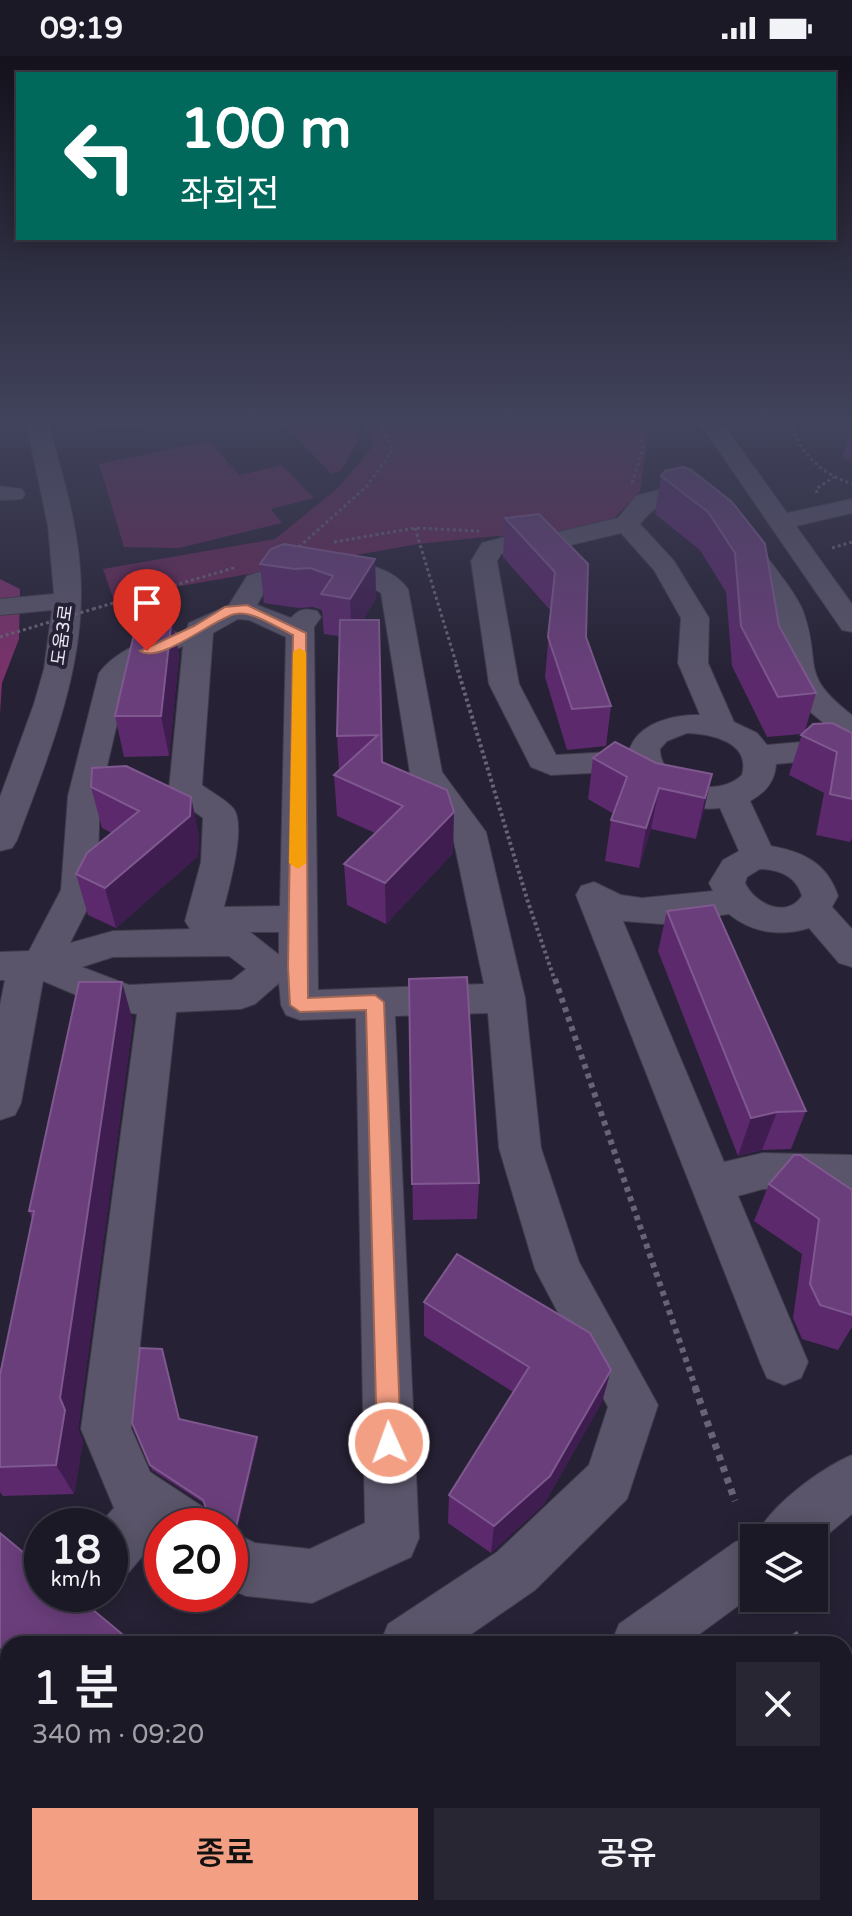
<!DOCTYPE html>
<html lang="ko">
<meta charset="utf-8">
<style>
body{margin:0;font-family:"Varela Round","Noto Sans KR",sans-serif;background:#292633;color:#f1f3f6;height:100vh;display:flex;flex-direction:column;font-size:30px;white-space:nowrap}
*{box-sizing:border-box;margin:0}
p{font-size:26px;color:#a0a0a7}
.icon{flex:none;width:44px;height:44px;fill:none;stroke:currentColor;stroke-width:2;stroke-linecap:round;stroke-linejoin:round}
.map{position:relative;flex:1;overflow:hidden}
.details{position:absolute;left:0px;top:1580px;width:852px;height:280px;display:flex;flex-direction:column;background:#1c1927;border-radius:24px 24px 0 0;box-shadow:0 4px 20px #0003,0 0 0 2px #3a3844}
.details>*{flex:none}
.guide{position:absolute;left:16px;top:16px;width:820px;height:168px;border-radius:0px;box-shadow:0 4px 20px #0003,0 0 0 2px #3a3844;background:#00695c;color:#fff;overflow:hidden}
.tools{position:absolute;left:740px;top:1468px;display:grid;gap:16px}
.tools a{display:grid;place-items:center;width:88px;height:88px;border-radius:0px;background:#1c1927;box-shadow:0 4px 20px #0003,0 0 0 2px #3a3844;font-size:40px}
.speed{position:absolute;left:24px;top:1452px;display:flex;gap:16px;font-size:40px;font-weight:700;text-align:center}
.speed>*{display:grid;place-content:center;width:104px;height:104px;border-radius:50%;background:#1c1927;box-shadow:0 4px 20px #0003,0 0 0 2px #3a3844;line-height:1}
.speed small{font-size:20px;font-weight:400}
.speed .limit{border:12px solid #d22;background:#fff;color:#111}
.pin{position:absolute;display:grid;place-items:center;width:68px;height:68px;color:#fff;margin:-82px -34px;border-radius:50% 50% 50% 0;rotate:-45deg;box-shadow:0 0 8px #0007}
.pin .icon{rotate:45deg}
.me{position:absolute;width:88px;margin:-44px;rotate:358deg;stroke-linejoin:round;filter:drop-shadow(0 0 6px #0008)}
.turn{display:flex;align-items:center;gap:28px;height:168px;padding:0 32px;font-size:36px}
.turn .icon{width:104px;height:104px;stroke-width:2.5}
.turn b{display:block;font-size:56px;line-height:68px}
.round{display:grid;place-items:center;flex:none;width:84px;height:84px;border-radius:0px;background:#292633}
.headline{display:flex;align-items:center;justify-content:space-between;height:136px;padding:0 32px}
h1{font-size:48px;font-weight:600;line-height:60px}
.primary-button{display:flex;gap:16px;margin-top:auto;padding:16px 32px}
.primary-button a{flex:1;height:92px;border-radius:0px;background:#f39f84;color:#111;font-size:32px;font-weight:600;line-height:92px;text-align:center}
.primary-button a+a{background:#292633;color:#f1f3f6}
.status{display:flex;justify-content:space-between;align-items:center;height:56px;padding:0 40px;background:#1c1927;direction:ltr}
.status svg{height:22px;fill:currentColor}
.map>svg:first-child{display:block}
</style>
<div class="status"><b>09:19</b><svg viewBox="0 0 49 12"><path d="M0 12V9h3v3zM5 12V6h3v6zM10 12V3h3v9zM15 12V0h3v12zM26 1h20v11H26zM47 4h2v5h-2z"/></svg></div>
<div class="map">
<svg width="852" height="1860" viewBox="0 0 852 1860">
<rect width="100%" height="100%" fill="#262134"/>
<!-- green -->
<g fill="#672859">
<polygon points="281,366 348,366 360,381 341,414 332,418"/>
<polygon points="361,366 659,366 649,369 640,436 608,468 555,481 496,480 418,488 113,542 103,513 275,483 339,431 374,389"/>
<polygon points="209,385 247,428 240,419 282,409 314,442 271,453 282,467 179,492 124,491 99,408"/>
</g>
<!-- forest -->
<polygon fill="#7b316b" points="0,523 20,533 19,583 2,627 0,658"/>
<g fill="none" stroke-linecap="round" stroke-linejoin="round">
<defs>
<g id="minor">
<path d="M26 366H48C64 423 82 482 81 541 80 626 46 706 17 784L12 792 0 795V741L34 648 44 613 52 554 0 559V543L54 538 48 470Z"/>
<polygon points="699,366 722,366 787,457 852,443 852,457 796,470 852,548 852,576 842,574"/>
<polygon points="0,430 22,433 25,438 22,443 0,444"/>
<path d="M662 433 702 436 716 450 713 455 704 457C696 456 693 451 686 448 665 441 652 453 640 468L674 505 709 562 708 607 734 666 757 677 767 689 824 684 834 679 831 673 803 650 784 617 776 556 730 486 734 481H752C765 500 798 538 804 558 822 611 798 617 852 659V695L830 703 776 708C775 726 765 737 750 745L771 790C804 796 827 807 838 840L832 851 852 873V911L839 907 809 872C781 881 752 877 729 858L662 868 623 865 724 1106 763 1097 852 1099V1135L763 1133 738 1140 808 1306 801 1322 784 1329 767 1322 760 1306 576 839 581 830 594 826 621 839 642 842 713 835 709 827 723 804 739 795 720 752C688 756 652 741 634 715L551 719 531 711 489 628 471 505 482 487 520 477 550 478 618 462 636 440ZM621 477 654 514 681 562 678 607 700 659C674 658 637 667 629 695L556 699 519 628 497 505 501 498 521 493 550 494ZM687 677C712 678 751 686 742 719 718 743 660 729 660 693L667 685ZM760 813C780 814 796 820 802 840 786 863 755 848 745 827L747 821Z"/>
<path d="M330 501C356 506 391 509 408 533L442 716 486 776 525 942 541 1092 579 1206 658 1349 627 1443 535 1534 457 1588H380L388 1568 497 1496 589 1409 608 1351 535 1213 499 1092 488 957 395 960 419 1482 411 1501 312 1547 246 1540 230 1533V1475L255 1487 310 1493 365 1467 356 962 300 964 286 959 281 949 279 927 255 948 241 953 176 956 131 1372 150 1416 203 1451 210 1470H162V1486L157 1483 129 1516 110 1524V1470H98L114 1452 81 1373 137 958 112 954 43 925 21 1047 15 1059 0 1064V949L5 924H0V896L29 895 61 834 68 740 99 617C114 596 149 581 173 575L184 580 189 567 229 549 247 520 282 509ZM330 517 356 522 381 537 410 717 452 777 484 928 318 934 314 571 321 561 317 555C305 552 299 553 291 562L257 549 267 531 288 524ZM238 563 249 564 286 581 280 850 224 851C229 831 247 768 233 752 225 743 211 736 202 729L213 577ZM183 590 169 733 173 740 203 762 201 806 185 865 190 873 113 875 70 887 97 834 100 740 128 621 157 601ZM250 876H279V898H278ZM229 900 246 913 232 924 129 929 82 911 113 901Z"/>
<path d="M852 1399V1458L814 1490V1482H754V1538L686 1588H611L619 1568 735 1486 757 1479C769 1450 823 1411 852 1399Z"/>
<polygon points="8,1832 8,1852 65,1852 61,1860 0,1860 0,1841"/>
<polygon points="239,1852 310,1852 306,1860 235,1860"/>
<polygon points="418,1852 482,1852 484,1860 420,1860"/>
</g>
</defs>
<!-- minor casing -->
<use href="#minor" stroke="#3f3b4b" stroke-width="2"/>
<!-- path-far3 -->
<g stroke="#686475" stroke-width="3" stroke-dasharray="3 3" stroke-linecap="butt">
<path d="M795 366 793 374C804 402 824 418 852 428"/>
<polyline points="384,375 418,366"/>
<polyline points="632,427 643,392 636,366"/>
<polyline points="817,437 816,433 834,421"/>
<polyline points="415,472 457,610"/>
<polyline points="334,486 415,472 479,475"/>
<polyline points="299,491 367,430 393,394 378,366"/>
<polyline points="832,492 852,486"/>
<polyline points="93,553 237,511"/>
</g>
<!-- path-far2 -->
<polyline stroke="#686475" stroke-width="4" stroke-dasharray="3 3" stroke-linecap="butt" points="456,608 528,846 555,925"/>
<!-- path-far1 -->
<polyline stroke="#686475" stroke-width="6" stroke-dasharray="5 5" stroke-linecap="butt" points="555,923 696,1333"/>
<!-- path -->
<g stroke="#686475" stroke-width="7" stroke-dasharray="6 6" stroke-linecap="butt">
<polyline points="695,1331 735,1445"/>
<polyline points="794,1577 801,1588"/>
<polyline points="844,1662 852,1676"/>
</g>
<!-- minor -->
<use href="#minor" fill="#5a556a" fill-rule="evenodd"/>
<!-- path-bridge -->
<polyline stroke="#686475" stroke-width="3" stroke-dasharray="3 3" stroke-linecap="butt" points="0,581 93,553"/>
</g>
<!-- wall -->
<g fill="#5b296c">
<polygon points="74,366 152,366 130,374"/>
<polygon points="852,369 852,405 842,403"/>
<polygon points="683,411 779,570 816,637 805,675 852,677 852,782 850,786 816,779 824,737 789,719 802,678 767,681 732,610 726,536 700,494 655,458 661,420"/>
<polygon points="539,458 611,650 606,690 567,694 545,621 551,555 503,501 505,462"/>
<polygon points="375,503 376,542 363,564 381,603 382,706 453,797 386,868 347,849 344,808 375,777 337,760 334,719 339,714 337,680 339,580 324,578 322,554 313,551 298,552 264,547 260,508"/>
<polygon points="179,599 169,700 124,701 115,660"/>
<polygon points="593,702 656,707 712,718 696,783 651,773 639,812 605,805 611,764 614,758 588,743"/>
<polygon points="91,731 191,741 199,781 198,800 116,872 88,859 76,818 112,777 102,772"/>
<polygon points="667,855 806,1055 791,1093 762,1094 738,1100 658,895"/>
<polygon points="409,923 479,1127 477,1163 413,1164"/>
<polygon points="133,965 78,1373 83,1385 74,1438 3,1440 0,1436 0,1319 32,1163 29,1155"/>
<polygon points="769,1128 852,1134 852,1271 838,1294 802,1283 793,1262 802,1198 754,1165"/>
<polygon points="424,1246 602,1346 544,1448 491,1497 448,1467 449,1439 513,1336 424,1280"/>
<polygon points="164,1298 179,1363 258,1385 237,1475 230,1474 230,1470 222,1470 210,1461 205,1448 152,1414 132,1367"/>
<polygon points="560,1852 765,1852 768,1860 558,1860"/>
</g>
<!-- shaded-wall -->
<g fill="#3f1d50">
<polygon points="128,366 152,366 130,374"/>
<polygon points="375,503 376,542 352,583 350,543"/>
<polygon points="172,560 179,599 169,700 161,660"/>
<polygon points="712,718 703,759 696,783 705,742"/>
<polygon points="659,732 651,773 639,812 646,772"/>
<polygon points="191,741 199,781 198,800 116,872 105,832"/>
<polygon points="454,756 453,797 386,868 385,827"/>
<polygon points="122,926 133,965 78,1373 83,1385 74,1438 56,1409 60,1342"/>
<polygon points="777,1056 762,1094 738,1100 751,1062"/>
<polygon points="611,1314 602,1346 544,1448 491,1497 494,1470"/>
<polygon points="257,1381 258,1385 237,1475 236,1471"/>
<polygon points="8,1790 8,1831 6,1830 0,1836 0,1801"/>
</g>
<!-- building -->
<g fill="#6a3e7b" stroke="#7e588e" stroke-width="2">
<polygon points="683,411 691,414 732,446 765,488 779,570 816,637 778,641 741,570 735,497 708,456 661,420 665,415"/>
<polygon points="539,458 588,508 586,581 611,650 572,653 548,581 555,516 505,462"/>
<polygon points="284,488 375,503 350,543 321,538 333,520 310,512 295,513 260,508 271,493"/>
<polygon points="161,560 172,560 161,660 115,660 135,574"/>
<polygon points="340,564 379,564 382,706 447,734 454,756 385,827 344,808 403,750 334,719 378,679 337,680"/>
<polygon points="832,667 852,677 852,743 830,738 837,696 801,679 813,668"/>
<polygon points="615,686 656,707 712,718 705,742 659,732 646,772 611,764 627,721 593,702"/>
<polygon points="126,710 191,741 190,760 105,832 76,818 87,797 139,755 91,731 92,712"/>
<polygon points="714,849 806,1055 777,1056 751,1062 667,855"/>
<polygon points="467,921 479,1127 412,1128 409,923"/>
<polygon points="79,926 122,926 60,1342 65,1354 56,1409 0,1411 0,1319 34,1155 29,1155"/>
<polygon points="794,1099 800,1099 852,1134 852,1259 820,1249 810,1228 819,1163 769,1128"/>
<polygon points="457,1198 590,1277 611,1314 550,1420 494,1470 449,1439 529,1311 424,1246"/>
<polygon points="140,1292 162,1293 179,1363 257,1381 236,1471 226,1470 208,1457 203,1444 150,1409 132,1367"/>
<polygon points="0,1477 42,1512 42,1538 74,1538 134,1588 8,1588 8,1598 0,1591"/>
<polygon points="8,1652 8,1790 0,1801 0,1662"/>
<polygon points="564,1852 765,1852 768,1860 561,1860"/>
</g>
<!-- sky -->
<linearGradient id="sky" x2="0" y2="1"><stop stop-color="#15121d"/><stop offset="0.58" stop-color="#41435c"/><stop offset="1" stop-color="#41435c" stop-opacity="0"/></linearGradient>
<rect width="852" height="627" fill="url(#sky)"/>
<!-- route -->
<path fill="#f39f84" stroke="#9e6756" stroke-width="2" d="M247 549 306 577 308 942 375 939 384 946 401 1387 398 1396 389 1399 381 1396 377 1387 366 954 300 956 290 949 288 911 293 579C277 572 252 554 235 558 215 562 159 609 140 595L194 570 225 551Z"/>
<!-- slow -->
<polygon fill="#f59e0b" points="299,592 306,596 306,807 298,813 289,807 293,596"/>
<g text-anchor="middle" stroke-width="8" stroke-linejoin="round" paint-order="stroke">
<!-- far-street labels -->
<g font-size="18" fill="#eae7f4" stroke="#262134">
<text transform="translate(62 579) rotate(-82)" y="6">도움3로</text>
</g>
</g>
</svg>
<div class="tools">
<a><svg class="icon" aria-label="layers" viewBox="0 0 24 24"><path d="M12 4l9 5-9 5-9-5zM3 14l9 5 9-5"/></svg></a>
</div>
<div class="speed"><div>18<small>km/h</small></div><div class="limit">20</div></div>
<div class="pin" style="left:147px;top:595px;background:#d93025"><svg class="icon" aria-label="arrive" viewBox="0 0 24 24"><path d="M6 21V4h12l-3 4 3 4H6"/></svg></div>
<svg class="me" style="left:389px;top:1387px" viewBox="-20 -20 40 40"><circle r="17" fill="#f39f84" stroke="#fff" stroke-width="3"/><path d="M0-11L8 9 0 5-8 9z" fill="#fff"/></svg>
<div class="guide">
<div class="turn"><svg class="icon" aria-label="left" viewBox="0 0 24 24"><path d="M17 20v-9H6M10 6l-5 5 5 5"/></svg><div><b>100 m</b>좌회전</div></div>
</div>
<section class="details">
<div class="headline"><div><h1>1 분</h1><p>340 m · 09:20</p></div><a class="round"><svg class="icon" aria-label="close" viewBox="0 0 24 24"><path d="M6 6l12 12M18 6L6 18"/></svg></a></div>
<div class="primary-button"><a>종료</a><a>공유</a></div>
</section>
</div>
